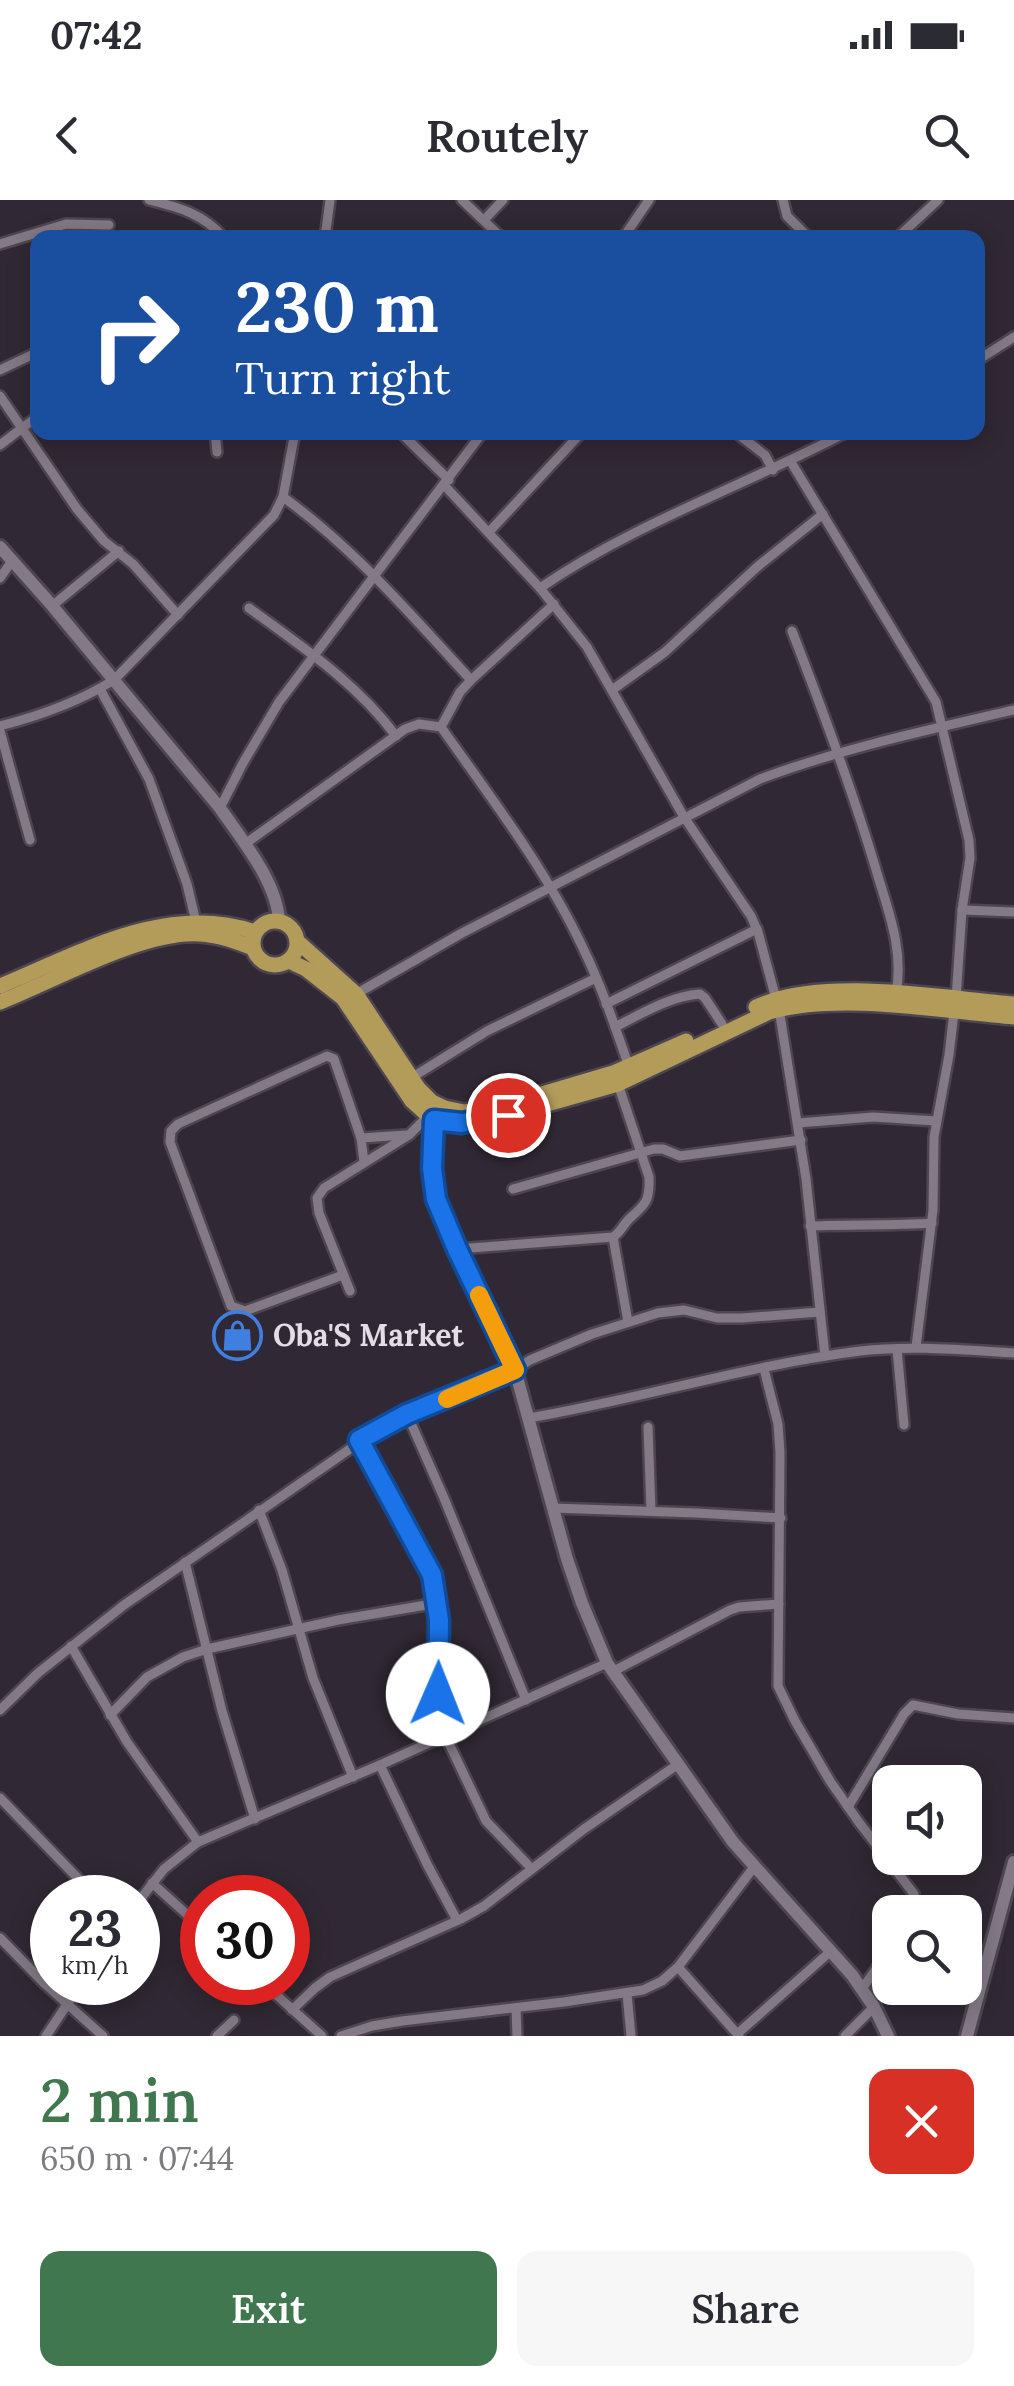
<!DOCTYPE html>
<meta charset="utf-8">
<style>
body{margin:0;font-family:Lora,serif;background:#f7f7f7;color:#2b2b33;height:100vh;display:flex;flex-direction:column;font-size:38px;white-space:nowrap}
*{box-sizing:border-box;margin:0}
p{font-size:32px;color:#7c7c81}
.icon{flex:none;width:55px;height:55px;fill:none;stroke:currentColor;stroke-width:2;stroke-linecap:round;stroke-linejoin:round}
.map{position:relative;height:1836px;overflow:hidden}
.panel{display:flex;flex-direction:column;background:#fff;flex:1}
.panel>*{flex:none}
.hud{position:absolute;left:30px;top:30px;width:955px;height:210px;border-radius:20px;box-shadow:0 5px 25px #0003;background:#1a4fa0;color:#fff;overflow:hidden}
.fabs{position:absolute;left:872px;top:1565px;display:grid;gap:20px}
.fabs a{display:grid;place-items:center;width:110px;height:110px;border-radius:20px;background:#fff;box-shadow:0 5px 25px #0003;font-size:50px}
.speed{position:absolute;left:30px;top:1675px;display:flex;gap:20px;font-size:50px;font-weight:700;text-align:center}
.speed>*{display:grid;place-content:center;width:130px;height:130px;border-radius:50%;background:#fff;box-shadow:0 5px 25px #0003;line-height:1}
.speed small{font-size:25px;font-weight:400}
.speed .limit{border:15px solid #d22;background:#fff;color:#111}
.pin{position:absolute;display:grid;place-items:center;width:85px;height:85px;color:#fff;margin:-42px;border:5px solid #fff;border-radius:50%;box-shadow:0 2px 10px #0007}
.me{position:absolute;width:110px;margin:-55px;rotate:1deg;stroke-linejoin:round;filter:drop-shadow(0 0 8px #0008)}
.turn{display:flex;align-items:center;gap:35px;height:210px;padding:0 40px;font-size:45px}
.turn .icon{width:130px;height:130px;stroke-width:2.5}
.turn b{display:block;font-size:70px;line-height:85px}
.round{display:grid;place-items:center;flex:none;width:105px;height:105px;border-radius:20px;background:#f7f7f7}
.overview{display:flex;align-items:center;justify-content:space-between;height:170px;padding:0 40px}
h1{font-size:60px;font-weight:600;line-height:75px;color:#40774e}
.action{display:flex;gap:20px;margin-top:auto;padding:20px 40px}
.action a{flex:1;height:115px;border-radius:20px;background:#40774e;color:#fff;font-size:40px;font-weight:600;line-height:115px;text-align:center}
.action a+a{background:#f7f7f7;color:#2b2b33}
.status{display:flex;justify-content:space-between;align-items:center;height:70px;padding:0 50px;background:#fff;direction:ltr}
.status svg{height:28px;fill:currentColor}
header{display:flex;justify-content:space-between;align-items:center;height:130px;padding:0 40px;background:#fff;font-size:45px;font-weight:600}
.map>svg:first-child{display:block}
</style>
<div class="status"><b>07:42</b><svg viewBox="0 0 49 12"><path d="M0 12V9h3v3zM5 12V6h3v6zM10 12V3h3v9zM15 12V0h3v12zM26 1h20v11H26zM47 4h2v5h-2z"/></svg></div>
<header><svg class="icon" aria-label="back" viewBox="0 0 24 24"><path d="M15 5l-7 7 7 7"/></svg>Routely<svg class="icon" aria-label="search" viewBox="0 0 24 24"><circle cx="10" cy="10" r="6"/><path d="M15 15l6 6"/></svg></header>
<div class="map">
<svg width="1014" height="1836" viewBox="0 0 1014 1836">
<rect width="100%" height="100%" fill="#302834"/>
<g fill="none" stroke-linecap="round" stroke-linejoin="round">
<defs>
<g id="street">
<path d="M149 0C178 7 204 14 224 38"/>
<polyline points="462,0 502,38"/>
<polyline points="783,0 787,16 809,38"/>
<polyline points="484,20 503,0"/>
<polyline points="325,38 330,0"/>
<polyline points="623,38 649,0"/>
<polyline points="897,38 938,0"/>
<polyline points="0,44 66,24 109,25"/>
<polyline points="978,160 1014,137"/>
<polyline points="0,170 38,152"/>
<polyline points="0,196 77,309 104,341 133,364 178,415"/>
<polyline points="215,232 217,252"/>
<polyline points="400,232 449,280"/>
<polyline points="735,232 765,255 773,270"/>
<polyline points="0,245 38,216"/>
<polyline points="791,262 936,502 969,640 970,658 962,710 956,799"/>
<polyline points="445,286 540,388 587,447 684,617 751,716 758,732 776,799"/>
<path d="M283 297C354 348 412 416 471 480"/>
<polyline points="489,332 582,232"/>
<polyline points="0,378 12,361"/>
<path d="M540 388C635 323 746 285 847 232"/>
<polyline points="52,406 119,351"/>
<path d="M249 408C301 446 357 483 396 536"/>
<path d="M792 431C823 511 853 591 877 673 889 713 904 751 896 794"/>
<polyline points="100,489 149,579 187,684 196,722"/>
<polyline points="612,490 665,452 757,367 823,314"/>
<path d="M0 526C39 516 80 501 114 480L274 315 283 297 295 232"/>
<polyline points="441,527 460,492 471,480 554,404"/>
<polyline points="0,531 30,640"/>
<polyline points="220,608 243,563 279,502 483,232"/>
<path d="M245 644 405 529 419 524 441 527C491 598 545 668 582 746 601 785 615 826 629 867"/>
<polyline points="962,710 1014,712"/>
<path d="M356 794 462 733 760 579C843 548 928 530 1014 510"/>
<polyline points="606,804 757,729"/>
<polyline points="779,809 806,979 825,1156"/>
<path d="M615 827C641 814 670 796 700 794L705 798 722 824"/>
<polyline points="411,878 487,831 596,778"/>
<polyline points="798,923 873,917 936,921"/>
<polyline points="361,938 406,935"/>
<polyline points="513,989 654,949 663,949 680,956 801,940"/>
<path d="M810 1026C851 1024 891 1026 932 1023"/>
<polyline points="613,1037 628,1122"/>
<path d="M457 1049 613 1037C621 1032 622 1026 629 1019 646 1004 650 1001 649 977L618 884"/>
<polyline points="343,1075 245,1111 231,1106 170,942 171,931 178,924 327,856 334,859 361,938 364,962"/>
<polyline points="350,1091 319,1013 317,998 324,988 409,935 427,917"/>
<polyline points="916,1147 933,1010 934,937 949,855 954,812"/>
<polyline points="897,1149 904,1225"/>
<polyline points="764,1169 778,1224 780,1253 778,1486 795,1521 830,1581 858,1621 914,1694 915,1702 910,1712"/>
<polyline points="407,1214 444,1298 526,1500"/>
<path d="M529 1218C640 1199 749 1165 860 1151 912 1145 963 1150 1014 1153"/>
<polyline points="648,1227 651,1311"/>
<polyline points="359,1240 432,1375 439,1420 439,1514 445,1535 486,1621 532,1669"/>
<polyline points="553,1308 696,1313 781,1318"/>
<polyline points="259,1310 282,1370 313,1478 353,1577"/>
<polyline points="185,1362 222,1511 255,1619"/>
<polyline points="71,1446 127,1542 198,1642"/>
<polyline points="612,1472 730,1410 739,1407 779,1404"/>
<polyline points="0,1510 38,1473 124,1405 386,1224 489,1182 515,1170 530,1160 592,1134 658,1113 684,1110 717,1118 742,1118 820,1112"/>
<polyline points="110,1515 147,1477 183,1457 207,1449 338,1420 438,1403"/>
<polyline points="380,1565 427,1664 457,1720"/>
<polyline points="0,1598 97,1698"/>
<polyline points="848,1607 904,1514 913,1505 958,1514 1014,1518"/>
<polyline points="152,1683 202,1728"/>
<polyline points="138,1702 164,1669 198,1642 380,1565 607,1463"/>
<polyline points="0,1738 45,1784 103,1836"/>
<polyline points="678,1767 739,1836"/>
<polyline points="262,1782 322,1836"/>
<polyline points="862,1789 890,1749"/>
<polyline points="627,1794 631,1836"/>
<polyline points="516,1808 517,1836"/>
<polyline points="292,1810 315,1788 330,1777 461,1719 484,1706 584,1629 677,1565"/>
<polyline points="737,1834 831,1751"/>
<polyline points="46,1836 82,1782"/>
<polyline points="217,1836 234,1820"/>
<polyline points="341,1836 372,1826 402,1821 564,1802 643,1790 662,1781 678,1767 754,1667"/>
<polyline points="845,1836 874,1807"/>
</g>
<g id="secondary">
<path d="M0 347 49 402 220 608C242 640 277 682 279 721"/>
<polyline points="433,920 432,968 437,999 457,1049 515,1170 567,1359 582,1403 607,1463 733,1642 852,1775 874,1807 888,1836"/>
<polyline points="967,1836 1014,1662"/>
</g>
<g id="primary">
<circle cx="275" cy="743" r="22"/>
<polyline points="297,741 356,794 418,888 432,902 445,908 464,912 491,909 613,873 686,841"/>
<path d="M289 761 306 769 343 798 412 901 433 920 451 923 508 915 618 884 769 812C839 792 941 811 1014 817"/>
<path d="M0 786C80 753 167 702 255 732"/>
<path d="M0 802C54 781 143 730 200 734 219 735 235 741 253 748"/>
<path d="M756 807C823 776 941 798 1014 804"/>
</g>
</defs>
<!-- street casing -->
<use href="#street" stroke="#4d4650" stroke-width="14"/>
<!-- secondary casing -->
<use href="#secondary" stroke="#4d4650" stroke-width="18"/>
<!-- primary casing -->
<use href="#primary" stroke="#4d4650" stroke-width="20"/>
<!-- street -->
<use href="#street" stroke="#837987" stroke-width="9"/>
<!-- secondary -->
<use href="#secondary" stroke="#837987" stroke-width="12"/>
<!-- primary -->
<use href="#primary" stroke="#b39b5a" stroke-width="15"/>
</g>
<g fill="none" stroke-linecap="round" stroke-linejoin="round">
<defs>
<polyline id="route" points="438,1494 439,1420 432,1375 359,1240 407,1214 515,1170 457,1049 436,999 432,968 434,920 462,923 508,915"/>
</defs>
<!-- route casing -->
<use href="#route" stroke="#114b97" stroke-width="25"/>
<!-- route -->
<use href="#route" stroke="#1a73e8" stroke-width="18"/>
<!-- slow -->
<polyline stroke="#f59e0b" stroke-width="18" points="447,1199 515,1170 479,1095"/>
</g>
<!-- icons -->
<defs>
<symbol id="shop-ring" viewBox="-11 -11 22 22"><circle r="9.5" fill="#302834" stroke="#3f7fe0" stroke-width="1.5"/><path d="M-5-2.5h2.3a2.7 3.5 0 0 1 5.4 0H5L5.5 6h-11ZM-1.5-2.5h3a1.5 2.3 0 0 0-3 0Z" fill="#3f7fe0"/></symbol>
</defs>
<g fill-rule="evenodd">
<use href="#shop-ring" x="210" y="1108" width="55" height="55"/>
</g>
<g text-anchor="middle" stroke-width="8" stroke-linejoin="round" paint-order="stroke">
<!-- poi labels -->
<g font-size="30" font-weight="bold" fill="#e3dde5" stroke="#302834" text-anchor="start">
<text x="273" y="1146">Oba'S Market</text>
</g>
</g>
</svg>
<div class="fabs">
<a><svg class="icon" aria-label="sound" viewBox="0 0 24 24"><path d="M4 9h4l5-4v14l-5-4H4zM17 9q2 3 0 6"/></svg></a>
<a><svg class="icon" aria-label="search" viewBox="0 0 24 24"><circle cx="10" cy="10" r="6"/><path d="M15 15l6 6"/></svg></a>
</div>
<div class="speed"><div>23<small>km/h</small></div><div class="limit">30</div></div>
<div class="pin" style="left:508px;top:915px;background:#d93025"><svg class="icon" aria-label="arrive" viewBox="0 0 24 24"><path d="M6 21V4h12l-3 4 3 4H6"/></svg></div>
<svg class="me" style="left:438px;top:1494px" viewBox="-20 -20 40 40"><circle r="19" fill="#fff"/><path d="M0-13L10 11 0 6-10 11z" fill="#1a73e8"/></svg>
<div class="hud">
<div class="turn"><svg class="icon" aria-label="right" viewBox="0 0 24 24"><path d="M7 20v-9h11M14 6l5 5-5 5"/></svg><div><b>230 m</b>Turn right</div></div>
</div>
</div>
<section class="panel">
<div class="overview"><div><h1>2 min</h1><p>650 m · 07:44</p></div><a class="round" style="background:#d93025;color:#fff"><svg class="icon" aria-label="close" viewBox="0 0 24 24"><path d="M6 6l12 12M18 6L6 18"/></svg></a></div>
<div class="action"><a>Exit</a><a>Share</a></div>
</section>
